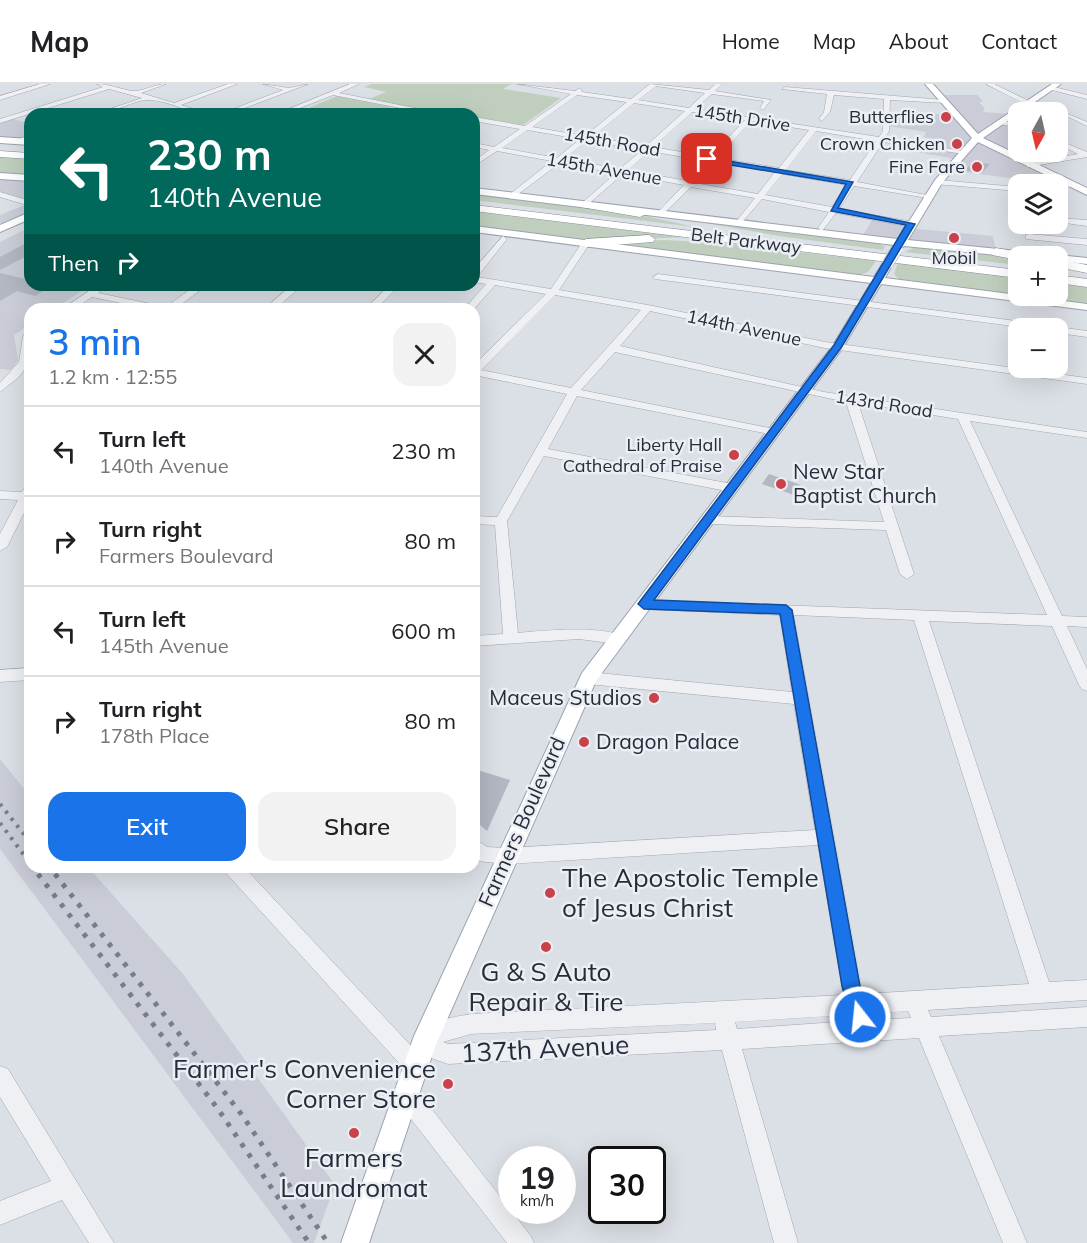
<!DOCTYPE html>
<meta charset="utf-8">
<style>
body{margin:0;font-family:Mulish,sans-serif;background:#f2f2f2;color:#202124;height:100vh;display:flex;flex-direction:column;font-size:22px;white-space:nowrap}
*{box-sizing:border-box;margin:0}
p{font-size:20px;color:#757577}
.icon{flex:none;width:33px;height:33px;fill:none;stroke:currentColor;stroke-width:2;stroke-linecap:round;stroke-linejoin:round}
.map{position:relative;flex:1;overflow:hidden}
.drawer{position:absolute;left:24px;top:219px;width:456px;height:570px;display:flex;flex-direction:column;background:#fff;border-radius:18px;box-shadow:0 6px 24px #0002}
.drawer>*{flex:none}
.top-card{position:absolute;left:24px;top:24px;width:456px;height:183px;border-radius:18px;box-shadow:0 6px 24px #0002;background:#00695c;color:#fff;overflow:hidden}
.needle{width:39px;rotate:188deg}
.tools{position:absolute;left:1008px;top:18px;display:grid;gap:12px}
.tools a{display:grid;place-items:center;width:60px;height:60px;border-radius:12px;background:#fff;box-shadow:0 6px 24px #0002;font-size:30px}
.speed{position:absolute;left:498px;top:1062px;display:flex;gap:12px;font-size:30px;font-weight:700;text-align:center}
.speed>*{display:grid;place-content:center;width:78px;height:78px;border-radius:50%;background:#fff;box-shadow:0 6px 24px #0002;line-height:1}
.speed small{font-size:15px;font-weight:400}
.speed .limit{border:3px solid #111;border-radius:9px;background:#fff;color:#111}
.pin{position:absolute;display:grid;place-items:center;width:51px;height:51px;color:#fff;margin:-26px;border-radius:12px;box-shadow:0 3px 9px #0006}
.me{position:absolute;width:66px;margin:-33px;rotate:344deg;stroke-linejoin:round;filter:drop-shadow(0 0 4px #0008)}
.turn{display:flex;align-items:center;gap:21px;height:126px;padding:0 24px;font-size:27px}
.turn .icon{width:78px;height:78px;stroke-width:2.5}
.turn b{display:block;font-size:42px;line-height:51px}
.then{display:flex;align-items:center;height:57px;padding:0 24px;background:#0003;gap:12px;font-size:22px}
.round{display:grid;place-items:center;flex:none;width:63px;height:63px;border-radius:18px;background:#f2f2f2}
.headline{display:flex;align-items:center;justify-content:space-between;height:102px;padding:0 24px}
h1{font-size:36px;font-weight:600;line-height:45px;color:#1a73e8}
.primary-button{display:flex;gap:12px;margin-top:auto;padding:12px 24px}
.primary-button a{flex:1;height:69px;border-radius:18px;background:#1a73e8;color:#fff;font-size:24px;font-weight:600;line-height:69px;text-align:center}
.primary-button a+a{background:#f2f2f2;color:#202124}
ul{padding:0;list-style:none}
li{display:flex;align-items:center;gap:18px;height:90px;padding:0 24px;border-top:2px solid #e0e0e0}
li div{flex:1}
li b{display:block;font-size:22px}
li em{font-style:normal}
header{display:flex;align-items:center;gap:36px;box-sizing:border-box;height:84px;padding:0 30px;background:#fff;border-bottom:2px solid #e0e0e0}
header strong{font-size:28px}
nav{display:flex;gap:33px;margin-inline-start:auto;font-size:21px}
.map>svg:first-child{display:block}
</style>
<header>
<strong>Map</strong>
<nav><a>Home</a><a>Map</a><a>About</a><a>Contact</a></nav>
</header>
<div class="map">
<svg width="1087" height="1159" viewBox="0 0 1087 1159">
<rect width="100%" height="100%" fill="#dbdfe6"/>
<!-- built -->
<g fill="#cacdd7">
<polygon points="937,11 978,11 983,18 979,18 985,25 983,28 1009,30 998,38 1018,43 1018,68 1026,68 1021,77 1047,90 1019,95 947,86 956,75 916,68 920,62 930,63 934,55 924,53 926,48 888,42 888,31 922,35 921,29 954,31"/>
<polygon points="11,34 30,40 30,55 0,54 0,38"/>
<polygon points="0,94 30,96 30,130 6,141 0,139 0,131 30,119 0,108"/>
<polygon points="874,133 910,140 907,144 993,152 996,167 862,153"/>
<polygon points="30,143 30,201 91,201 54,225 30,225 30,240 14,251 18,276 11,286 0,285 0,158"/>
<polygon points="0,675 30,712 30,783 88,783 183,890 335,1101 314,1159 293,1159 0,765"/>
</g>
<!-- green -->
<g fill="#c0cfbd">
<polygon points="372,0 511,0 503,5 561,14 523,41 474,33 474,30 457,30 367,16 386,8 364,3"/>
<path d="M337 12 391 23C366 35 329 33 302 27Z"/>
<polygon points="0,72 30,74 30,92 0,89"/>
<polygon points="474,110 645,132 695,143 474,116"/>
<polygon points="474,126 689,153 597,157 474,142"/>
<polygon points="682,135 878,159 885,163 883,166 779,152"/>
<polygon points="664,156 720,159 876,177 868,188 859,191 623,161 623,158"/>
<polygon points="915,163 1009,173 1018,175 1018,181 905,168"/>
<polygon points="898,179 1018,194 1018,211 899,195 894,190"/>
<polygon points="1058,199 1087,203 1087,219 1024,212 1058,212"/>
</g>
<!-- building -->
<g fill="#b3b7c2">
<polygon points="973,78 981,79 990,80 983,88 965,87"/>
<polygon points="30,157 30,174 25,173 0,186 0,173"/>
<polygon points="0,189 30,196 30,201 53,201 35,212 17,207 0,217"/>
<polygon points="769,390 801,401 794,411 762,400"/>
<polygon points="474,685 510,696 487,747 474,736"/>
</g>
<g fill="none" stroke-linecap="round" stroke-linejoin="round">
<defs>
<g id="minor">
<polygon points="40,0 50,0 0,16 0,12"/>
<path d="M97 0C109 0 120 5 132 7 142 8 155 0 166 0L141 9 174 19 228 0H237L181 21 210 30C189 30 171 17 150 16 133 15 114 30 95 30L142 14 109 5 0 39V35L103 3Z"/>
<polygon points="263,0 289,4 308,0 229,30 220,30 283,6"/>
<polygon points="350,0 359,0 339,9 445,30 431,30 333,11 285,30 276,30"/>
<path d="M517 0 575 7 580 4 582 8 631 15 650 0 709 6 715 0H722L715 7 771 16 763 26 760 24 764 17 712 10 695 25 879 53 883 47 884 15 834 11 830 28 822 37 819 35 824 28 827 10 782 5 785 3 944 16 946 19 890 16 889 47 885 54 968 68 964 70 883 58 857 98 932 112 928 114 854 102 839 125 914 138 915 140 911 143 836 129 822 147 818 144 829 128 762 115 739 142 735 139 755 114 691 103 661 132H658V128L684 101 623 90 585 123 581 121 582 119 616 89 560 79 513 114 509 112 510 110 552 77 497 67 474 82V77L489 66 474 63V59L494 63 520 45 474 37V33L525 42 571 10ZM656 2 705 9 689 24 638 16ZM577 11 627 18 585 52 532 43ZM634 19 685 27 646 62 592 53ZM692 28 745 36 710 73 653 63ZM751 37 809 46 779 84 717 74ZM527 46 580 55 557 74 502 64ZM816 47 876 57 850 96 786 86ZM587 56 642 66 620 85 564 75ZM649 67 707 77 687 97 628 86ZM714 78 775 88 758 110 695 99ZM782 90 847 101 832 123 765 111Z"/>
<polygon points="986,0 994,0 1029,17 1030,19 1056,25 1087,38 1087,42 1058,28 1023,21 1023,19"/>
<polygon points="1050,2 1087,11 1087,15 1048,5"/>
<polygon points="999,36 1018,40 1018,44 997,39"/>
<polygon points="30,51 30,55 17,59 13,57"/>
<polygon points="1058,56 1087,68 1087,73 1027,83 1027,79 1078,70 1058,60"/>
<polygon points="938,96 1018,103 1018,107 935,100"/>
<polygon points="1070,98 1073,102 1058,104 1058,100 1055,100"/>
<polygon points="0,108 30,117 30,122 0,113"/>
<polygon points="1058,134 1087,136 1087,142 1058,138"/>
<polygon points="1029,150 1087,155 1087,161 1026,155 1026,151"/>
<path d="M503 152 507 155 477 193 551 205 583 157 586 156 590 159 559 206 648 221 825 258 1087 294V300L825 264 650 227 620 262 824 308 1087 348V354L970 337 1062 532 1087 533V543L1067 542 1087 585V607L1082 605 1079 601 1052 542 929 537 1049 898 1087 896V916L928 926 931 933 1087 923V943L939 952 1027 1159H1003L919 954 742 965 798 1159H774L722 966 448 980 417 969 426 982 422 989 415 993 408 989 226 789 223 783H244L415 966 413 961C422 937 449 934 471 930L844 911 818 761 506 780 477 777 474 774V754L487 763 506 764 815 746 794 620 588 600 583 598 580 594 583 590 588 588 792 608 780 531 644 525 637 520 639 516 1047 531 958 335 858 319 914 490 907 495 900 490 886 446 709 440 703 436 709 432 884 438 846 318 615 268 581 306 774 345 780 348 774 351 577 312 548 365 732 400 738 404 732 408 544 372 507 437 518 549C537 547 614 540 624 555L617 560 579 555 474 562V552L503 550 495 441 474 440V432L497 433 567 310 474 291V281L546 210 495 201 474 225H464L486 200 474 198V185ZM555 211 641 226 571 304 481 286ZM794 531 914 536 1029 900 863 910ZM908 927 911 934 871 936 869 930ZM849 931 851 937 737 945 735 938ZM715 939 716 946 448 960 443 958 471 950Z"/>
<polygon points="658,190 1047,241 1052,244 1028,244 655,195 653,193"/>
<polygon points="98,201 109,201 98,209 166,223 196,201 207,201 175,225 149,225 92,213 74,225 62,225"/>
<polygon points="292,201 303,201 275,225 264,225"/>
<polygon points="390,201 400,201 376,225 365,225"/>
<polygon points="1058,243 1087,247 1087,253 1058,249 1058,244 1054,244"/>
<polygon points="30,246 30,278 19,293 0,308 0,299 19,278 23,252"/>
<polygon points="30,401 30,417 7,463 0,467 0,450 18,416 0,415 0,407 22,408 26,402"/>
<polygon points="30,584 30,596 0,598 0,586"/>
<polygon points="0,982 8,985 114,1159 89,1159 62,1116 0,1141 0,1117 51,1097 0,1013"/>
<polygon points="405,998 413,1001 530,1151 534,1159 507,1159 397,1017 394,1009 397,1001"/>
</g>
<g id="major">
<polygon points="925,0 933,0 978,50 1052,0 1061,0 983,54 1087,104 1087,111 978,58 942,99 908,156 1038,169 1043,172 1018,173 904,162 897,168 892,165 894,161 474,110 474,104 898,155 935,96 972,54"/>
<polygon points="0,53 30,55 30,61 0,59"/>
<polygon points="0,89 30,91 30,97 0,95"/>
<polygon points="30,128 30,135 0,148 0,141"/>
<polygon points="474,142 874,193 884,177 888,176 893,179 885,194 1087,220 1087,226 881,200 842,265 596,597 435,963 369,1159 341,1159 414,952 582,589 833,261 871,199 474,148"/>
<polygon points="1058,171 1087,174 1087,180 1058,177 1058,172 1054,172"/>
</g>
<g id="highway">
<polygon points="0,67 30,69 30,75 0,73"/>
<polygon points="585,118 640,127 646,130 640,133 581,123 579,121"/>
<polygon points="474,121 1018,186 1018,194 474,127"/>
<polygon points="649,151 655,155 653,158 586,163 580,159 586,155"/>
<polygon points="996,164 1023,169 1025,172 1018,172 1018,176 992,171 990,168"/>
<polygon points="1058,175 1087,181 1087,189 1058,183"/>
<polygon points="1058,191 1087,195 1087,203 1058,199"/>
</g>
</defs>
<!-- minor casing -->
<use href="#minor" stroke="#a1a6af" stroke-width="1"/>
<!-- major casing -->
<use href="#major" stroke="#9ba2b1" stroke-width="2"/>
<!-- highway casing -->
<use href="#highway" stroke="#838b9c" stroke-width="1"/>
<!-- minor -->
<use href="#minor" fill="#eef0f4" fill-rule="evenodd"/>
<!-- major -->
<use href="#major" fill="#fff" fill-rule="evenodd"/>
<!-- highway -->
<use href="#highway" fill="#fff" fill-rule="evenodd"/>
<!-- rail-far1 -->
<g stroke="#757d8f" stroke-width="4" stroke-dasharray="3 6" stroke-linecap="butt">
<polyline points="0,720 30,758"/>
<polyline points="0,739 30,779"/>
<polyline points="33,783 39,791"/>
<polyline points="50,783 56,791"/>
</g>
<!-- rail -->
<g stroke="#757d8f" stroke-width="5" stroke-dasharray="4.5 8" stroke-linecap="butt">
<polyline points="38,790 218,1025 309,1159"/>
<polyline points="55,790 242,1031 328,1159"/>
</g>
<defs>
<polyline id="major-bridge" points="888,179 897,165"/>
</defs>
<!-- major-bridge casing -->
<use href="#major-bridge" stroke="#9ba2b1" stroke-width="12" stroke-linecap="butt"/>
<!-- major-bridge -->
<use href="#major-bridge" stroke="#fff" stroke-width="11"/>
</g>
<!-- route -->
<polygon fill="#1a73e8" stroke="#114b97" stroke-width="1.5" points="705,73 853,98 838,124 915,140 841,264 654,516 786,521 792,526 860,902 869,933 866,940 860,943 853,940 842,902 780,530 644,525 638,520 834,261 906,141 831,127 846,100 707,77"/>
<!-- markers -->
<g fill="#ca414a" stroke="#ebeef3" stroke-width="2">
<circle cx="946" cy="33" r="6"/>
<circle cx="957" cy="60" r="6"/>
<circle cx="977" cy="83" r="6"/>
<circle cx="954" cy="154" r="6"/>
<circle cx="734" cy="371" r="6"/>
<circle cx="781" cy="400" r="6"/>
<circle cx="654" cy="614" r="6"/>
<circle cx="584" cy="658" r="6"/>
<circle cx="550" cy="809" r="6"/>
<circle cx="546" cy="863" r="6"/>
<circle cx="448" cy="1000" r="6"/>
<circle cx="354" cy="1049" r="6"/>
</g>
<g text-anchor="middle" stroke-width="5" stroke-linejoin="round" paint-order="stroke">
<!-- far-poi labels -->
<g font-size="18" fill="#262c3b" stroke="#ebeef3" text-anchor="end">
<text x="934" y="39">Butterflies</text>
<text x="945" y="66">Crown Chicken</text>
<text x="965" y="89">Fine Fare</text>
<text x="954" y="180" text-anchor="middle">Mobil</text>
<text x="722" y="367">Liberty Hall<tspan x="722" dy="21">Cathedral of Praise</tspan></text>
</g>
<!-- far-street labels -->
<g font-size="18" fill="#262c3b" stroke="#ebeef3">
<text transform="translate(742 34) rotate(9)" y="6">145th Drive</text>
<text transform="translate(612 58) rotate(10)" y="6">145th Road</text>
<text transform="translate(604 85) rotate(10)" y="6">145th Avenue</text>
<text transform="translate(746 157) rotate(7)" y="6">Belt Parkway</text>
<text transform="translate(744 244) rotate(12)" y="6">144th Avenue</text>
<text transform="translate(884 320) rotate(9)" y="6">143rd Road</text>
</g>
<!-- poi labels -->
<g font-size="21" fill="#262c3b" stroke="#ebeef3" text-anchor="start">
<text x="793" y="395">New Star<tspan x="793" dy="24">Baptist Church</tspan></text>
<text x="642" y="621" text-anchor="end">Maceus Studios</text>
<text x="596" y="665">Dragon Palace</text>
</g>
<!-- street labels -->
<g font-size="21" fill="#262c3b" stroke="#ebeef3">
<text transform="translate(522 738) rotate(-66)" y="7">Farmers Boulevard</text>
</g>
<!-- near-poi labels -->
<g font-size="26" fill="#262c3b" stroke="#ebeef3">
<text x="562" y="803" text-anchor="start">The Apostolic Temple<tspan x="562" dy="30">of Jesus Christ</tspan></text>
<text x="546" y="897">G &amp; S Auto<tspan x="546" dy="30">Repair &amp; Tire</tspan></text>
<text x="436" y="994" text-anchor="end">Farmer's Convenience<tspan x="436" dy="30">Corner Store</tspan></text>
<text x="354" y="1083">Farmers<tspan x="354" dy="30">Laundromat</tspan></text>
</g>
<!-- near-street labels -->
<g font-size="26" fill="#262c3b" stroke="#ebeef3">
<text transform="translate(545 965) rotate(-3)" y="9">137th Avenue</text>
</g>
</g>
</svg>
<div class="tools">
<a><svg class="needle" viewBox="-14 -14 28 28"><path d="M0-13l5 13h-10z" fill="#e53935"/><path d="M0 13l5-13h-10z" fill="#757577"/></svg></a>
<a><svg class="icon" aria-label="layers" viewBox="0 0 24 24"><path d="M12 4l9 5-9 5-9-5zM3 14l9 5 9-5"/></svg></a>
<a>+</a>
<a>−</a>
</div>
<div class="speed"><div>19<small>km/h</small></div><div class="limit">30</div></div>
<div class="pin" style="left:707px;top:75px;background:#d93025"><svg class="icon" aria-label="arrive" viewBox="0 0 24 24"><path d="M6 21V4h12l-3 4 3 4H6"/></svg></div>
<svg class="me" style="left:860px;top:933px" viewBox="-20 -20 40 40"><circle r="17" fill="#1a73e8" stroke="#fff" stroke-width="3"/><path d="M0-11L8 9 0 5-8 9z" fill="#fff"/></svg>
<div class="top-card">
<div class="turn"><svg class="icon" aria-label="left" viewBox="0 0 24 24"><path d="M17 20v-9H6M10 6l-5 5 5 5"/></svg><div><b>230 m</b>140th Avenue</div></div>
<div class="then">Then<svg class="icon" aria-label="right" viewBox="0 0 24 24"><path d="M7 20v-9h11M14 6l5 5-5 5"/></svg></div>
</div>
<section class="drawer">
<div class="headline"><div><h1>3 min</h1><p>1.2 km · 12:55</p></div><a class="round"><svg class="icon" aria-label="close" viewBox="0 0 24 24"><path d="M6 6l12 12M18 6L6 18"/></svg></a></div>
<ul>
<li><svg class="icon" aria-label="left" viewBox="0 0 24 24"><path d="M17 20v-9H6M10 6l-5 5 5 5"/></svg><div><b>Turn left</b><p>140th Avenue</p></div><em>230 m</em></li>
<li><svg class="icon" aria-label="right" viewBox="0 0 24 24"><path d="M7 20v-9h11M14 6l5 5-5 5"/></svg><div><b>Turn right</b><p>Farmers Boulevard</p></div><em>80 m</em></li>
<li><svg class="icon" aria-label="left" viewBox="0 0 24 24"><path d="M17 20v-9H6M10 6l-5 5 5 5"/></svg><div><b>Turn left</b><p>145th Avenue</p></div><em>600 m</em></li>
<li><svg class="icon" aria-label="right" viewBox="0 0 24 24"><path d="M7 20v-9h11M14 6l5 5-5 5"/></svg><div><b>Turn right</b><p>178th Place</p></div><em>80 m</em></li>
</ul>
<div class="primary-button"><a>Exit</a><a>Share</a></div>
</section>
</div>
